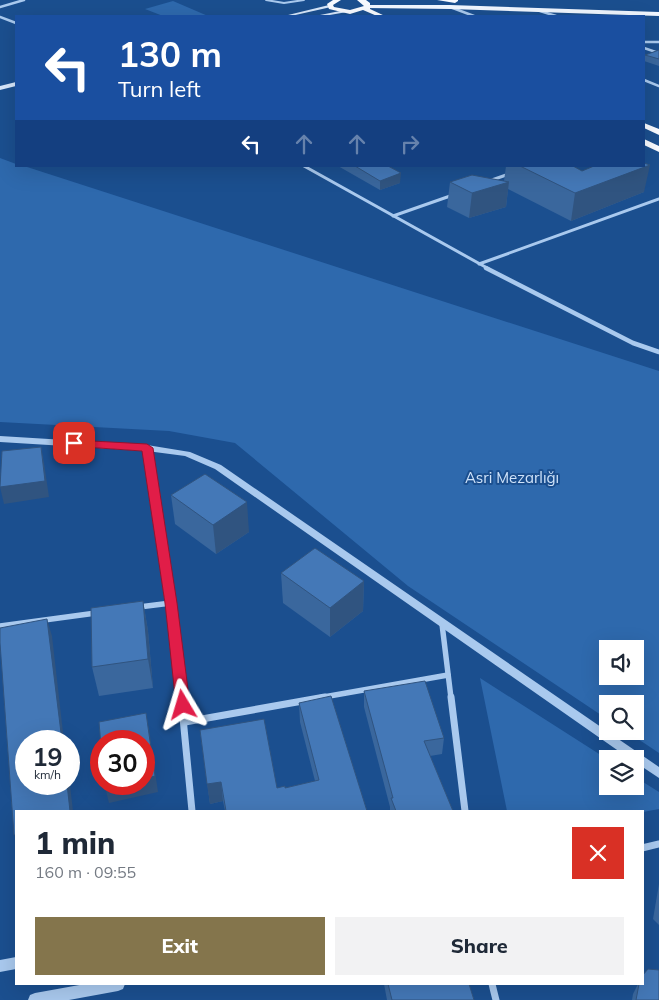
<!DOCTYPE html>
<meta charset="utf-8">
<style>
body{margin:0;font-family:Mulish,sans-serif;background:#f2f2f3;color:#1f2937;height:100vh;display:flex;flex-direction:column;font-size:19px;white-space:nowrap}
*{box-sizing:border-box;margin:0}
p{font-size:16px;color:#747a83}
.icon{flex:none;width:28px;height:28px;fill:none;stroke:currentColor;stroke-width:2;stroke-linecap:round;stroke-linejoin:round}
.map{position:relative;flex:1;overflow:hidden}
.panel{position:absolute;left:15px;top:810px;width:629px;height:175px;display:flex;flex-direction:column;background:#fff;border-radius:0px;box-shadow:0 5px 20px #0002}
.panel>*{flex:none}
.top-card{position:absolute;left:15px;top:15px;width:630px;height:152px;border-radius:0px;box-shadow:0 5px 20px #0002;background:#1a4fa0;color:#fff;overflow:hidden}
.buttons{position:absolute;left:599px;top:640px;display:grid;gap:10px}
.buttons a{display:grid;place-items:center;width:45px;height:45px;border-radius:0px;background:#fff;box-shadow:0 5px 20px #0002;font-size:25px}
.speed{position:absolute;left:15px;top:730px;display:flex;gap:10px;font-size:25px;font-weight:700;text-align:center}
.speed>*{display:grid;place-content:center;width:65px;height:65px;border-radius:50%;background:#fff;box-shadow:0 5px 20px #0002;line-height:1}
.speed small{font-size:12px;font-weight:400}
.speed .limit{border:8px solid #d22;background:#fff;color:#111}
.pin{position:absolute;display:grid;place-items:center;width:42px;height:42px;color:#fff;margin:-21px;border-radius:10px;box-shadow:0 2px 8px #0006}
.me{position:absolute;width:55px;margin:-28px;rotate:353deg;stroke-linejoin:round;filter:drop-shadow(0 0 4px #0008)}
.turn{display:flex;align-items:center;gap:18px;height:105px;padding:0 20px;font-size:22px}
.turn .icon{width:65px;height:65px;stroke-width:2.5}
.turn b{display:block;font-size:35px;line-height:42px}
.lanes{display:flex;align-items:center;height:48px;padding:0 20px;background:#0003;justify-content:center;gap:25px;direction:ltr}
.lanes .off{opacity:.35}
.round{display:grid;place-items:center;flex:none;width:52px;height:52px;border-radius:0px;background:#f2f2f3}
.headline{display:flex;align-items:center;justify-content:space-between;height:85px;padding:0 20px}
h1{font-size:30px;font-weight:800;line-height:38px}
.cta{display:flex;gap:10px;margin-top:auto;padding:10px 20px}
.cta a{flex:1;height:58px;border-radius:0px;background:#84754c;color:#fff;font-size:20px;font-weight:800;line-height:58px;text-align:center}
.cta a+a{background:#f2f2f3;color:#1f2937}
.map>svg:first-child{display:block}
</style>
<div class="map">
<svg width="659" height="1000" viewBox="0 0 659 1000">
<rect width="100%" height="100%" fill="#1b4f8f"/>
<!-- green -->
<g fill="#2e69ad" fill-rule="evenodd">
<polygon points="173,1 208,16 163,16 145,9"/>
<path d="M0 158 16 164V166H24L659 371V753L626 731H635V704H608L607 719 408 586 235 443 169 431 0 422ZM608 649H635V676H608Z"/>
<polygon points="480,678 607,759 608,786 635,786 635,777 659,792 659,809 643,812 507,811"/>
</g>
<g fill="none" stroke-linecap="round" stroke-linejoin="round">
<!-- service -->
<polyline stroke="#a9c9ee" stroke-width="2" points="266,0 284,3 304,0"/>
<!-- minor-far4 -->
<g stroke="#a9c9ee" stroke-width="2.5">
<polyline points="0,7 24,0"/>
<polyline points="450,7 474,16"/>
<polyline points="540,11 556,16"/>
<polyline points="0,17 16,23"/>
<polyline points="644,42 659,42"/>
<polyline points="644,48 659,53"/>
<polyline points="644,80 659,86"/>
</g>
<!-- minor-far3 -->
<g stroke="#a9c9ee" stroke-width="3">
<polyline points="304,166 489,269"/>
<polyline points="489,181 509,174"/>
<polyline points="393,216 453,195"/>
<polyline points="479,264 659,199"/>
</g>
<!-- minor-far2 -->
<g stroke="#a9c9ee" stroke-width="4.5">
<polyline points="486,268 633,343 659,352"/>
<polyline points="147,448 149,459"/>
</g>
<!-- minor-far1 -->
<g stroke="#a9c9ee" stroke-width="5.5">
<polyline points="148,458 181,698"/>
<polyline points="139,607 171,603"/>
<polyline points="442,624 451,698"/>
<polyline points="0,626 96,613"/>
<polyline points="318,698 448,675"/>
</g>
<!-- minor -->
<g stroke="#a9c9ee" stroke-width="7">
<polyline points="181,697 192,811"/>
<polyline points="451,697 465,811"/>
<polyline points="185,722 325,697"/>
<polyline points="642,848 659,844"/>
<polyline points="492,984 496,1000"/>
</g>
<!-- tertiary -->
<g fill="#a9c9ee" fill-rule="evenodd">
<polygon points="0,436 147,445 190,452 221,465 659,767 659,778 635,762 635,759 630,759 215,469 185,456 147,451 0,442"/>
<polygon points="16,957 16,969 0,972 0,960"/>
<polygon points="85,984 125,984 123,989 118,991 69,1000 28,1000 30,995 35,993"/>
</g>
<!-- secondary -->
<g fill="#d6e6fa" fill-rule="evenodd">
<polygon points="329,5 331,7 291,16 284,16"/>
<polygon points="345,10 347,12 324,16 315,16"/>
<polygon points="16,82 16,86 0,90 0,86"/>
</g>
<!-- primary -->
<polygon fill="#f0f6ff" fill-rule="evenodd" points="368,5 450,5 659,12 659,16 450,9 366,8"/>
<!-- trunk -->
<g fill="#f8faff" fill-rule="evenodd">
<polygon points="333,0 341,0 333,5 334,7 350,10 364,6 357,0 366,0 370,3 370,9 385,16 377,16 363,10 350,14 329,9 327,4"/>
<polygon points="437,0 458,0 458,1 455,3"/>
<polygon points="644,123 659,129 659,135 644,128"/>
<polygon points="644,139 659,146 659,152 644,145"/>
</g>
</g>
<!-- wall -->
<g fill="#3a679d">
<polygon points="659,50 659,66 644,61 645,55"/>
<polygon points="338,166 388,166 400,183 380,190"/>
<polygon points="506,166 573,166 582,171 644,192 571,221 508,189 506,207 469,218 447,207 450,182 504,181"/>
<polygon points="171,495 249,532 216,554 175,524"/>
<polygon points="281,573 364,581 363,611 330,637 283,603"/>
<polygon points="143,601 148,631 153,688 99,696 92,667"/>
<polygon points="364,691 444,738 442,754 430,756 453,811 390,811 390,807 364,707"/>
<polygon points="299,703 367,811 225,811 223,801 210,804 200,730 277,788 285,788 315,781 300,722"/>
<polygon points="659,884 659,925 653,919"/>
<polygon points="384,984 469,984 474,1000 387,1000"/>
<polygon points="638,984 642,984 659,1000 632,1000 633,994"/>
</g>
<!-- shaded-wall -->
<g fill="#305480">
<polygon points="650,165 644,192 571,221 575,193"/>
<polygon points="401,173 400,183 380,190 380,181"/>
<polygon points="509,182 506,207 469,218 472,193"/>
<polygon points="41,447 44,463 49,497 4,504 0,487"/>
<polygon points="247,502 249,532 216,554 213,525"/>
<polygon points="364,581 363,611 330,637 330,608"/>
<polygon points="143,601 148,631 153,688 148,659"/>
<polygon points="47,619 52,636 64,741 62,741"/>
<polygon points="146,713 149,729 158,792 109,803 105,787 119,784 144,784"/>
<polygon points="69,776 73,811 70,811 67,784 69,784"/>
<polygon points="221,782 223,801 210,804 207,784"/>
</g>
<!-- building -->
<g fill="#4478b7" stroke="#305480">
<polygon points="659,50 659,59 645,55"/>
<polygon points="644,163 650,165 575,193 520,166 573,166 582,171 594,166 644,166"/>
<polygon points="355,166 388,166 401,173 380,181"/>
<polygon points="472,175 509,182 472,193 450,182"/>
<polygon points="41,447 45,481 0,487 2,451"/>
<polygon points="205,474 247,502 213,525 171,495"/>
<polygon points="315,548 364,581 330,608 281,573"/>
<polygon points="143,601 148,659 92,667 91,608"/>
<polygon points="47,619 62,741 26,741 26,784 67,784 70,811 16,811 16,835 14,835 0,643 0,628"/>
<polygon points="425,681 444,738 424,741 453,811 396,811 391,798 393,798 364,691"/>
<polygon points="331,696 367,811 226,811 221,782 207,784 200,730 264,719 277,788 285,786 285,788 319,780 299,703"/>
<polygon points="146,713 155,776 144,779 144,741 101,741 101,746 99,722"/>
<polygon points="105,784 119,784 105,787"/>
<polygon points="648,969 659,970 659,1000 636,1000 639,984 642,984 642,976"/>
<polygon points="388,984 469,984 474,1000 392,1000"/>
</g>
<!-- route -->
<polygon fill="#e11d48" stroke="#92132f" points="74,440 147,444 153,448 177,603 190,705 188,709 183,711 178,709 176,705 165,603 142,451 70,446 68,443 70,441"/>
<g text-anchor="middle" stroke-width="4" stroke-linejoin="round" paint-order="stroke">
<!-- park labels -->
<g font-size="15" fill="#cfe3fa" stroke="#1b4f8f">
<text x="512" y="483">Asri Mezarlığı</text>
</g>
</g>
</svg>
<div class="buttons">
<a><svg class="icon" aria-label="sound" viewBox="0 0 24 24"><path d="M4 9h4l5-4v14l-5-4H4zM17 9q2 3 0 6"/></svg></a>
<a><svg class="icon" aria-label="search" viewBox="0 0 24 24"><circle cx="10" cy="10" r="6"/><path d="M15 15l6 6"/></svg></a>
<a><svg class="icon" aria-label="layers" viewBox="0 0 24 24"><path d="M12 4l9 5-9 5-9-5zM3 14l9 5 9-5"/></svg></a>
</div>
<div class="speed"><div>19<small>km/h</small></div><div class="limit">30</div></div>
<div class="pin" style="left:74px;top:443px;background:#d93025"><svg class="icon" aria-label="arrive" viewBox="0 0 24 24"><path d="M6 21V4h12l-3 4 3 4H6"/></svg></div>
<svg class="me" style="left:183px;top:705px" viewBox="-20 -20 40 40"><path d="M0-17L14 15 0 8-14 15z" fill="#e11d48" stroke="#fff" stroke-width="4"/></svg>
<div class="top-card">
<div class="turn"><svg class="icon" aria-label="left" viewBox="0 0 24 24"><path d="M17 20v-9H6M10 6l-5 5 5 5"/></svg><div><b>130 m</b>Turn left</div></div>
<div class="lanes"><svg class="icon" aria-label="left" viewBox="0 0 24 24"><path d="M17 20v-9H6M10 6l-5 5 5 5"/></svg><svg class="icon off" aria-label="ahead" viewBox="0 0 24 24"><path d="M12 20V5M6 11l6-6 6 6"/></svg><svg class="icon off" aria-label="ahead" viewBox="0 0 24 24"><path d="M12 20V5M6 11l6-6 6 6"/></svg><svg class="icon off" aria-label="right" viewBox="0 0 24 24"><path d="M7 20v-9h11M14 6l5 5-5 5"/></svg></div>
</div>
<section class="panel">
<div class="headline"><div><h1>1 min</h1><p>160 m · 09:55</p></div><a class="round" style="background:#d93025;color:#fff"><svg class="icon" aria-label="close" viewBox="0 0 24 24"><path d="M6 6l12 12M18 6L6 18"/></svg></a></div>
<div class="cta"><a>Exit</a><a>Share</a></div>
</section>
</div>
